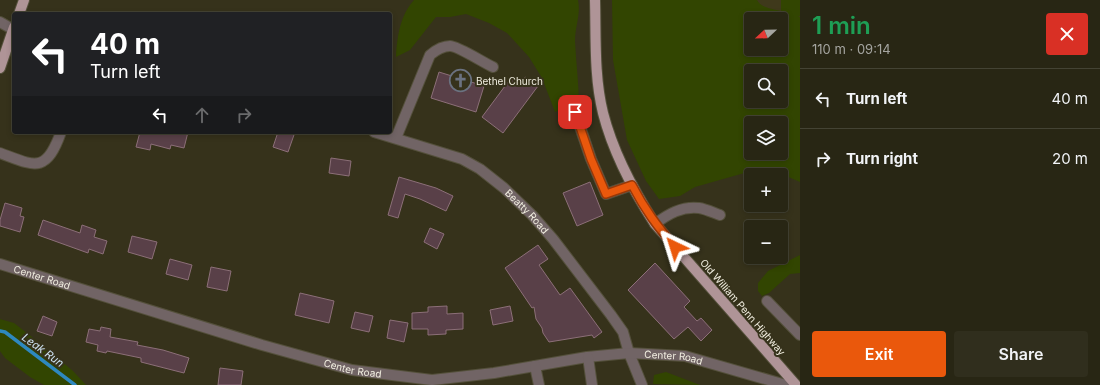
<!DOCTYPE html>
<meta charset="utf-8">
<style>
body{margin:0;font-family:Inter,sans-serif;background:#302e1d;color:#f1f3f6;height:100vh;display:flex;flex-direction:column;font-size:15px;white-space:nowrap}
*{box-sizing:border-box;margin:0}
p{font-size:13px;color:#a5a5a0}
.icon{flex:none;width:22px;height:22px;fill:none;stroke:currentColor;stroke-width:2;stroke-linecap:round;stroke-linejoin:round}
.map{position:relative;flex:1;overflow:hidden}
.sheet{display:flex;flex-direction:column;background:#282614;width:300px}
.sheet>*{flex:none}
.banner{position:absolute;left:12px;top:12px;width:380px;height:122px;border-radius:4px;box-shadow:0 2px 6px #0003,0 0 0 1px #444334;background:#202124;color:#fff;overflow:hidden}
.needle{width:26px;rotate:248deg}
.fabs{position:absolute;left:744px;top:12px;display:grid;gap:8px}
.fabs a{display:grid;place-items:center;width:44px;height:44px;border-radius:4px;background:#282614;box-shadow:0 2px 6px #0003,0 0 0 1px #444334;font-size:20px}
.pin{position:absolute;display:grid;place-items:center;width:34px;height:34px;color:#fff;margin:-17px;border-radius:8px;box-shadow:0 2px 6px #0006}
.me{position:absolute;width:44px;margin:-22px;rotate:319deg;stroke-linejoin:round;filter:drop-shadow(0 0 3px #0008)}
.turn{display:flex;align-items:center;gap:14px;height:84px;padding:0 12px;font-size:18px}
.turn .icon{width:52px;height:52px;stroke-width:2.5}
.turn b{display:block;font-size:28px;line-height:34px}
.lanes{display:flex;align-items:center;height:38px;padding:0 12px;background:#0003;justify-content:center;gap:20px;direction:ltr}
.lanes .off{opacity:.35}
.round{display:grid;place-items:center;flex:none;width:42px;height:42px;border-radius:4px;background:#302e1d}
.headline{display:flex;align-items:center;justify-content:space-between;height:68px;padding:0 12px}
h1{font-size:24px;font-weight:600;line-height:30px;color:#1e9e55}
.button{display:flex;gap:8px;margin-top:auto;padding:8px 12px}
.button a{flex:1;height:46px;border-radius:4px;background:#ea580c;color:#fff;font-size:16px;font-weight:600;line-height:46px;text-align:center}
.button a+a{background:#302e1d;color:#f1f3f6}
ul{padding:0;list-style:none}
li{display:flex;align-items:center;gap:12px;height:60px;padding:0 12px;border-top:1px solid #444334}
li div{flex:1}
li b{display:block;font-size:15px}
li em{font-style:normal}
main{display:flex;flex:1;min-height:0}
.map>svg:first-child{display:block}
</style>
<main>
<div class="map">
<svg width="800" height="385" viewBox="0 0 800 385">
<rect width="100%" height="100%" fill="#36321b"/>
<!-- built -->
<polygon fill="#3f391b" points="746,0 800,0 800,43 781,19"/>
<!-- green -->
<g fill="#324501" fill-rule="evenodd">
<path d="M414 0H578C581 14 575 27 575 41 576 63 579 85 579 107L563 108 555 112 542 78 529 57 507 33 489 23 466 14 450 17H436L410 50 396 57C397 38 400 15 414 0Z"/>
<path d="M612 0H757C761 8 773 9 781 11V0H800V16H798L800 17V182L777 172 755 170 695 187 680 196 659 199 646 181 627 140 613 60ZM751 19H781V49H751ZM751 71H781V101H751ZM751 123H781V153H751Z"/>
<polygon points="800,255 800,273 790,274 769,293 762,296 758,291 758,283 768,271"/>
<polygon points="0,319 14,323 32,337 73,371 86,385 44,385 30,377 5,358 0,351"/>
<polygon points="666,372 700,385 653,384 654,375"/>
</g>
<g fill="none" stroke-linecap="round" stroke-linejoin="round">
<!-- stream -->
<polyline stroke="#2e88bf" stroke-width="3.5" points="0,331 5,332 75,385"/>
</g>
<!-- building -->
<g fill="#594048" stroke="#8c6f78">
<polygon points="439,72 484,86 476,112 431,98"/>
<polygon points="525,77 538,86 503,133 482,117 511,78 520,84"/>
<polygon points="140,132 188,132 184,148 171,145 170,149 151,144 150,150 136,147"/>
<polygon points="278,132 295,132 288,152 273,147"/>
<polygon points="331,158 351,161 349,176 329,173"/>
<polygon points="399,177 436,188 453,196 446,211 420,199 405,194 398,218 388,215"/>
<polygon points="590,182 603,215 577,226 563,193"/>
<polygon points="5,203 22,208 20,216 24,217 20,232 0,226 0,220"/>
<polygon points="43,220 80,233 82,225 96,230 94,237 107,241 103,254 89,249 88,253 38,235"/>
<polygon points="430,228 444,234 437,249 424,242"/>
<polygon points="132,236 157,242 152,259 128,252"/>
<polygon points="538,245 548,259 539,265 560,295 570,288 602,332 594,338 592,335 549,342 543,333 542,328 536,319 534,307 532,308 505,268"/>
<polygon points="170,259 192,265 188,280 166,274"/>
<polygon points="655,263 690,301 684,307 697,321 701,318 712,330 701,341 688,327 674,339 628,290"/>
<polygon points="211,267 231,271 227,291 207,287"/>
<polygon points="300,293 334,301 329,323 295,315"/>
<polygon points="447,306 447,314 463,313 463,329 446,330 446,334 428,335 428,329 412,329 412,313 428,312 428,307"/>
<polygon points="510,306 513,321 493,325 490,310"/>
<polygon points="355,312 373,316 369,332 351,328"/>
<polygon points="43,316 57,322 52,336 37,331"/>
<polygon points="390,320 408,323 404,342 387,338"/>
<polygon points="101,327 111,329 110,337 138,342 137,345 163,350 189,358 184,373 141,362 141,358 107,351 106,353 97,351 98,345 86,342 89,329 100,331"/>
<polygon points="220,368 243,371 241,385 218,385"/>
</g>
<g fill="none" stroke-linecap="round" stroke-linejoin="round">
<defs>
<g id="minor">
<polyline points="0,22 14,30"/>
<polyline points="575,112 591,159 606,194 632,185"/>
<path id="s1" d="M374 132 462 159 480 169 504 188 532 215 553 239 611 315 623 332 629 353 642 385"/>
<path d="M396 138 430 55C436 50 442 46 450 46 458 46 484 63 493 67"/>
<path d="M0 153C35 166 46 174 61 132"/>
<path d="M655 224C668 214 682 206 699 208 706 209 714 213 720 215"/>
<path id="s2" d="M0 264 262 345 352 370 432 380 494 373 587 357 629 353 685 356 786 385"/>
<polyline points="767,301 800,335"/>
<polyline points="588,357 592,385"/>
<polyline points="535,366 539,385"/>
</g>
<g id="major">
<path d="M595 0C596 37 594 77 603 113 613 152 633 190 655 224L796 385"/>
<polyline points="19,14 24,0"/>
<polyline points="0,68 14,27"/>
</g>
</defs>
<!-- minor casing -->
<use href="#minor" stroke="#54503b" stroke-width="12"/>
<!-- major casing -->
<use href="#major" stroke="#54503b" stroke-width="12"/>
<!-- minor -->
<use href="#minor" stroke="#716465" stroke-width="10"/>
<!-- major -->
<use href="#major" stroke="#af9497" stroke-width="10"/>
</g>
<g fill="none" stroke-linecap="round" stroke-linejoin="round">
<defs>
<path id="route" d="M575 112 591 159 606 194 632 185C645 210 657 226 675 247"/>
</defs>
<!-- route casing -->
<use href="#route" stroke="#983908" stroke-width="10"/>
<!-- route -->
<use href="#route" stroke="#ea580c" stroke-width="7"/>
</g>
<!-- icons -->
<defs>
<symbol id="church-ring" viewBox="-11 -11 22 22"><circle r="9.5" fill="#36321b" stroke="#6b7280" stroke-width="1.5"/><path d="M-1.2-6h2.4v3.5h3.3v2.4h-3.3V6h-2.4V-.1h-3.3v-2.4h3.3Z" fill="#6b7280"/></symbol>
</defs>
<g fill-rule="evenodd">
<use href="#church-ring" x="448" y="68" width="25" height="25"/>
</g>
<g text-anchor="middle" stroke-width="4" stroke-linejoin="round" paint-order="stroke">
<!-- poi labels -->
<g font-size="10" fill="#f1eee0" stroke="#36321b" text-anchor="start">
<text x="476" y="85">Bethel Church</text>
</g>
<!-- street labels -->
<g font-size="10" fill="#f1eee0" stroke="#36321b">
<text dy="4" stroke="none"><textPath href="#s1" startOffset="176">Beatty Road</textPath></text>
<text dy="4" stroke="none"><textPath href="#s2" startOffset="44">Center Road</textPath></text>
<text transform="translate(743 307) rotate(49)" y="4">Old William Penn Highway</text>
<text dy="4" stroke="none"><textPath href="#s2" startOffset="692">Center Road</textPath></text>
<text dy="4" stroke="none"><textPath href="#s2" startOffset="368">Center Road</textPath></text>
</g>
<!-- water labels -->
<g font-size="11" font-style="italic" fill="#cde1f0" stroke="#36321b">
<text transform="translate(43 350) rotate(36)" y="4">Leak Run</text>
</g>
</g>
</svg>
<div class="fabs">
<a><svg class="needle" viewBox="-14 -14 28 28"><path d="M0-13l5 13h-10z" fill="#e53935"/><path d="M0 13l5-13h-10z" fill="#a5a5a0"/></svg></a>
<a><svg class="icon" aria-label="search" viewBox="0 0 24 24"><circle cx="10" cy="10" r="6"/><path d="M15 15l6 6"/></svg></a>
<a><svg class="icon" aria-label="layers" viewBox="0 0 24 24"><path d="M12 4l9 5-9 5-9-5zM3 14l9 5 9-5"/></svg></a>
<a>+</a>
<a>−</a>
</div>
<div class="pin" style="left:575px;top:112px;background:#d93025"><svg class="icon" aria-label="arrive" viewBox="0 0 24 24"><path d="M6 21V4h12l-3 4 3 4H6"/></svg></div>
<svg class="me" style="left:675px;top:247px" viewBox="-20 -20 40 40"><path d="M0-17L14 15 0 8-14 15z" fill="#ea580c" stroke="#fff" stroke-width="4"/></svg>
<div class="banner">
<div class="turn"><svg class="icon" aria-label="left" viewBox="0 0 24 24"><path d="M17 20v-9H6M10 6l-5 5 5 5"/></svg><div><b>40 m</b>Turn left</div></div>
<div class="lanes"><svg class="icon" aria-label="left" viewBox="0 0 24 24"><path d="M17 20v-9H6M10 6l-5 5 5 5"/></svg><svg class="icon off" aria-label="ahead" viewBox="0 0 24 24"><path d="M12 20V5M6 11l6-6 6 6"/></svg><svg class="icon off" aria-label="right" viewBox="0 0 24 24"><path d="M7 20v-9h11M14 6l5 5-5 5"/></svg></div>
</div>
</div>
<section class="sheet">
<div class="headline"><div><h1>1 min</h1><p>110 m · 09:14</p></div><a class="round" style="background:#d93025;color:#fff"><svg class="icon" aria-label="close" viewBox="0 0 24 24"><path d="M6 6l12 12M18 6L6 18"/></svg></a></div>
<ul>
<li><svg class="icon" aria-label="left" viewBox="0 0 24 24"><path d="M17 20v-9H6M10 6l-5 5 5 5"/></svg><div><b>Turn left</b></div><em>40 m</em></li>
<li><svg class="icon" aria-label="right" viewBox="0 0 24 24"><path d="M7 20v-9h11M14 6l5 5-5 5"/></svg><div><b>Turn right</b></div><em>20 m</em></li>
</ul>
<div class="button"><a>Exit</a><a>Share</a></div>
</section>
</main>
